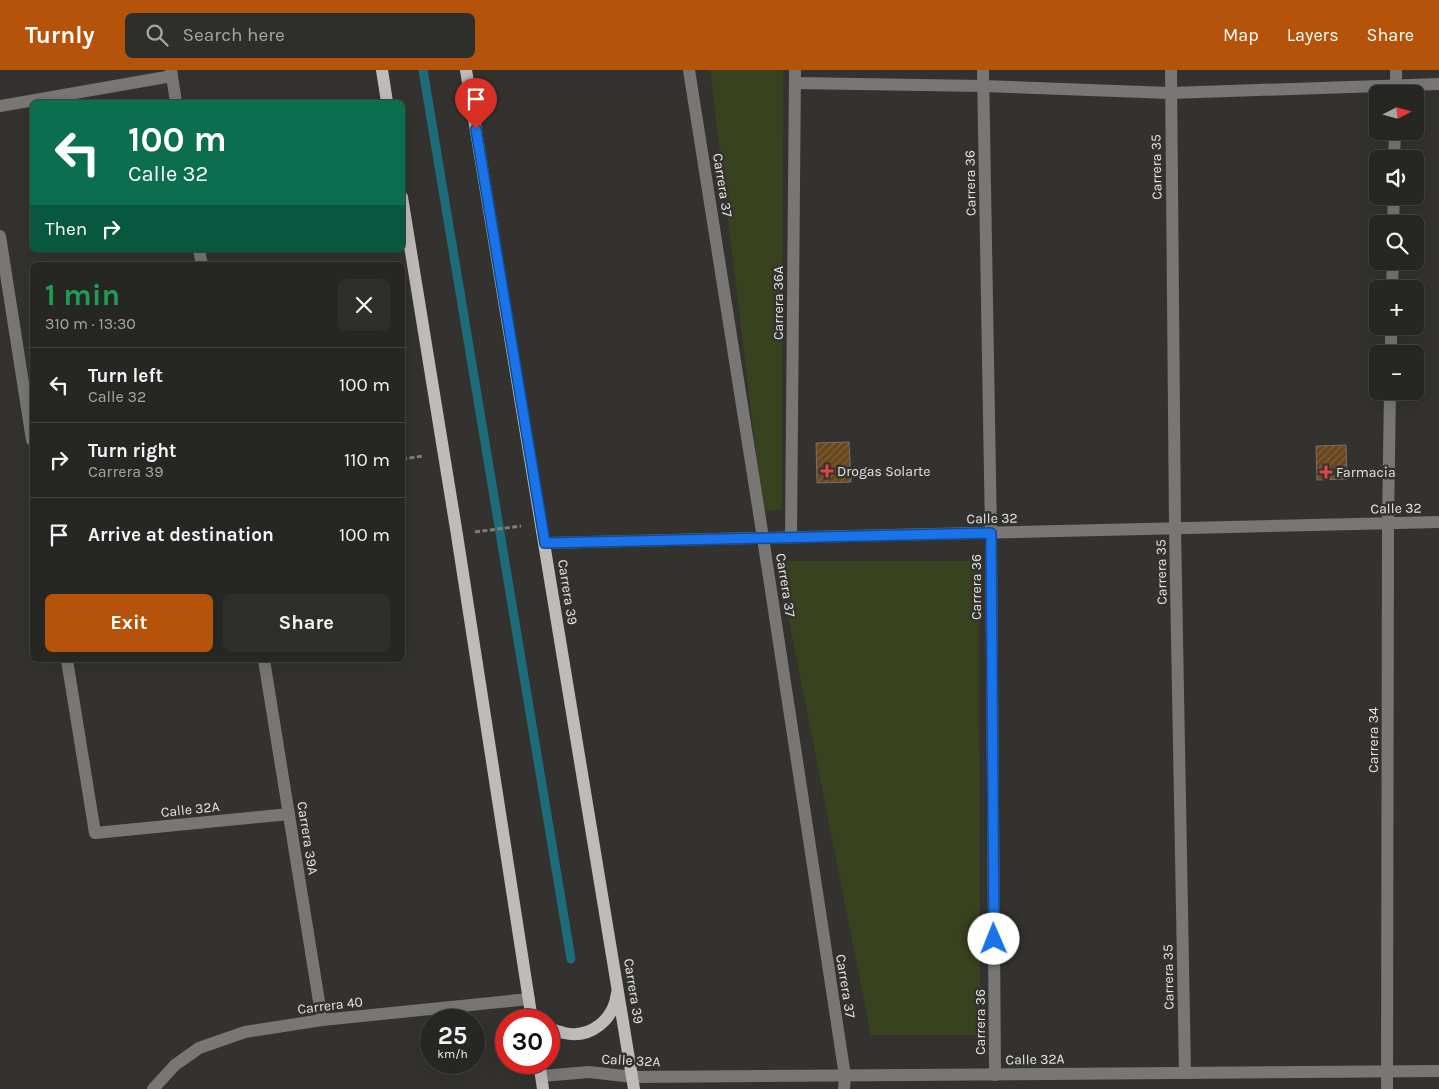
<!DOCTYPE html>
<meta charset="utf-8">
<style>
body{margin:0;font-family:Karla,sans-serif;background:#2e2e2b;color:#f1f3f6;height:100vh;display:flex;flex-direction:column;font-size:19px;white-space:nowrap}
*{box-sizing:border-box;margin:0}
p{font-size:16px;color:#a4a5a6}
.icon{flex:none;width:28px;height:28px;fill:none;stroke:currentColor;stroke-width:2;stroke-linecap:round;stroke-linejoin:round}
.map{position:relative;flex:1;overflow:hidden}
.panel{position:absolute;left:30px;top:192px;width:375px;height:400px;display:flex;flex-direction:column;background:#262623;border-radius:8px;box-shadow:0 5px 20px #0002,0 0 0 1px #424341}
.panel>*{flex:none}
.top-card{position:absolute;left:30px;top:30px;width:375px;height:152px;border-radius:8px;box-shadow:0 5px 20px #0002,0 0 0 1px #424341;background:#0b6e4f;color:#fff;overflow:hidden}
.needle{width:32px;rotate:84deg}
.fabs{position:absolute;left:1369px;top:15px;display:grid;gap:10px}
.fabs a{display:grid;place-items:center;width:55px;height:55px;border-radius:8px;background:#262623;box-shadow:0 5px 20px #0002,0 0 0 1px #424341;font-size:25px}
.speed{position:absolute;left:420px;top:939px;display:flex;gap:10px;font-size:25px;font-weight:700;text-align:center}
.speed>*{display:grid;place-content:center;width:65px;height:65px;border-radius:50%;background:#262623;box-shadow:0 5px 20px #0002,0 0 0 1px #424341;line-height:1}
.speed small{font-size:12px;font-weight:400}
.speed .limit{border:8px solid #d22;background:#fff;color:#111}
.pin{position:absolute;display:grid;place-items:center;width:42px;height:42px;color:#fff;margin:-51px -21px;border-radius:50% 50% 50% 0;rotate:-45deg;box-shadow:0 0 5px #0007}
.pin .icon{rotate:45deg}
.me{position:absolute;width:55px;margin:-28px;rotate:359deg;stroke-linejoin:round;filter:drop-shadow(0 0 4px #0008)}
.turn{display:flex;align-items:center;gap:18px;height:105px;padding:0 15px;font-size:22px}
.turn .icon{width:65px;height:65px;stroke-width:2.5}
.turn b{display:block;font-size:35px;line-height:42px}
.then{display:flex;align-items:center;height:48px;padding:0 15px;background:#0003;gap:10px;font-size:19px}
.round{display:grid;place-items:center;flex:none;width:52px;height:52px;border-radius:8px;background:#2e2e2b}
.head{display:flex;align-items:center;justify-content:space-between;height:85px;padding:0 15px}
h1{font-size:30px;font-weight:700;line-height:38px;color:#1e9e55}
.primary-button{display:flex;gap:10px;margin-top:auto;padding:10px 15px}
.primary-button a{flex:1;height:58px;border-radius:8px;background:#b45309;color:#fff;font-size:20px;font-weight:700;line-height:58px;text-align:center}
.primary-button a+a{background:#2e2e2b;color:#f1f3f6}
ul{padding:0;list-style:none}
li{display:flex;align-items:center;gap:15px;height:75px;padding:0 15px;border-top:1px solid #424341}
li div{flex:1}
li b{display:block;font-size:19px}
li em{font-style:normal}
header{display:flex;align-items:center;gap:30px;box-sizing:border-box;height:70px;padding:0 25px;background:#b45309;color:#fff}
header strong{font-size:24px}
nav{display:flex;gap:28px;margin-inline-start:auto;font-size:18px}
.search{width:350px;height:45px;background:#2e2e2b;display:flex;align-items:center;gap:12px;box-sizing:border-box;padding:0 18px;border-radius:8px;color:#a4a5a6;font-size:19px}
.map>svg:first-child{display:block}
</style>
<header>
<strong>Turnly</strong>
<div class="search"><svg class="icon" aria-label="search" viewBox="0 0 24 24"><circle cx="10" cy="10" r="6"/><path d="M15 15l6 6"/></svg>Search here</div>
<nav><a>Map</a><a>Layers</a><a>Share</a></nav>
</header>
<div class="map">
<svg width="1439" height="1019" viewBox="0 0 1439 1019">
<defs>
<pattern id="building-hatch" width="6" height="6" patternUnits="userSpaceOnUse" patternTransform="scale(1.25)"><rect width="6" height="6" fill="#6b461c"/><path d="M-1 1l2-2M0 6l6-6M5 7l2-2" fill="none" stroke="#80613d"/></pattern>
</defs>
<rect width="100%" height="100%" fill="#33322f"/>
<!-- green -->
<g fill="#39421e">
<polygon points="710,0 783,0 782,440 763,441"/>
<polygon points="777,491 979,491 980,965 871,965"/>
</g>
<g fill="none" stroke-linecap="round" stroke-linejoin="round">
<!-- stream -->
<polyline stroke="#1e6c7a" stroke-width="9" points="423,0 571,889"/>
</g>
<!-- building -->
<g fill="url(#building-hatch)" stroke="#74716e">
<polygon points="849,372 851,412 817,413 816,373"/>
<polygon points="1346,375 1347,409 1317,410 1316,376"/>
</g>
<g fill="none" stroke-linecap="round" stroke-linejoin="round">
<!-- path -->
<g stroke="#7f7e7b" stroke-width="3" stroke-dasharray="5 2.5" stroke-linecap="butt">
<polyline points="402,389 423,386"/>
<polyline points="475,462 521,456"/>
</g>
<!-- minor -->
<g stroke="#787776" stroke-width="12">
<polyline points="171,0 176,32"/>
<polyline points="689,0 763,468 845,1006 844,1019"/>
<polyline points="983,0 991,463 995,1005"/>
<polyline points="1171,0 1175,458 1185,1003"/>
<polyline points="795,13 983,16 1170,23 1439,14"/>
<polyline points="1396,22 1396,0"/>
<polyline points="0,36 172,6"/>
<polyline points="1394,89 1395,61"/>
<polyline points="1393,154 1394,126"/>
<polyline points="0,166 32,370"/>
<polyline points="199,180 202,195"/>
<polyline points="1392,219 1393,191"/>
<polyline points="1391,284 1391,256"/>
<polyline points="791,467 795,0"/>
<polyline points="545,473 1439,452"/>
<polyline points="67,590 95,763 289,744"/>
<polyline points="264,590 322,950"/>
<polyline points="542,1006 589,1002 633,1007 1439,1001"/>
<polyline points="153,1019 175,995 199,978 245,962 322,950 529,929"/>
<polyline points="1387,1019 1388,453 1390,321"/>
</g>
<!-- major -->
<g stroke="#bebbb9" stroke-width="12">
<polyline points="382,0 387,32"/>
<polyline points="466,0 634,1019"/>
<polyline points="402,127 457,465 532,950"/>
<path d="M549 957C553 961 558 961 564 963 590 969 614 950 617 923"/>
<polyline points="539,992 543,1019"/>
</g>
</g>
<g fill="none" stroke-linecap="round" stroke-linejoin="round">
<defs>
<polyline id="route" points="476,59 545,473 991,463 994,869"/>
</defs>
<!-- route casing -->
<use href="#route" stroke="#114b97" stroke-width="12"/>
<!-- route -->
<use href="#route" stroke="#1a73e8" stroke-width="9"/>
</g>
<!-- markers -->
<g fill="#e0444e" stroke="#33322f" stroke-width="2">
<path d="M824.5 393.5h5v5h5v5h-5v5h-5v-5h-5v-5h5z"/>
<path d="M1323.5 394.5h5v5h5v5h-5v5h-5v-5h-5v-5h5z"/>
</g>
<g text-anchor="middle" stroke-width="5" stroke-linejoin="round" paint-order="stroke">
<!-- street labels -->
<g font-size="14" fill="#e5e4e2" stroke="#33322f">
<text transform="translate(1156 97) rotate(-91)" y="5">Carrera 35</text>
<text transform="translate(970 113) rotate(-91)" y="5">Carrera 36</text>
<text transform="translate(723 115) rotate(81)" y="5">Carrera 37</text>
<text transform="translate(778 233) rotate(-90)" y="5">Carrera 36A</text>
<text transform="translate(1396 438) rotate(-1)" y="5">Calle 32</text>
<text transform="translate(992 448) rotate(-1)" y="5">Calle 32</text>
<text transform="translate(1161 502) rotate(-91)" y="5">Carrera 35</text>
<text transform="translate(786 515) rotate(81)" y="5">Carrera 37</text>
<text transform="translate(976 517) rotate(-90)" y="5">Carrera 36</text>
<text transform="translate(568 522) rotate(81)" y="5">Carrera 39</text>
<text transform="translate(1373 670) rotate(-90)" y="5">Carrera 34</text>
<text transform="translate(190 739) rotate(-6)" y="5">Calle 32A</text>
<text transform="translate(308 768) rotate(81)" y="5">Carrera 39A</text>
<text transform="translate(1168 907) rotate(-91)" y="5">Carrera 35</text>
<text transform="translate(846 916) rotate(81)" y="5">Carrera 37</text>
<text transform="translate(634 921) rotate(81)" y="5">Carrera 39</text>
<text transform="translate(330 935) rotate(-7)" y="5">Carrera 40</text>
<text transform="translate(980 952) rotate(-90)" y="5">Carrera 36</text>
<text transform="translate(1035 989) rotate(-1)" y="5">Calle 32A</text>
<text transform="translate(631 990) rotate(3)" y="5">Calle 32A</text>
</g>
<!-- poi labels -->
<g font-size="14" fill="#e5e4e2" stroke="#33322f" text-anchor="start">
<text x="837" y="406">Drogas Solarte</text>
<text x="1336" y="407">Farmacia</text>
</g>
</g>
</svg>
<div class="fabs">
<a><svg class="needle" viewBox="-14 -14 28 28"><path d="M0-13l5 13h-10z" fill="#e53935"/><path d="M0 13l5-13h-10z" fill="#a4a5a6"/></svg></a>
<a><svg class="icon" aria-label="sound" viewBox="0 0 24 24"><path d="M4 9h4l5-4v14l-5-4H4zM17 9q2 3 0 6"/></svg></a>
<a><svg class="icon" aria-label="search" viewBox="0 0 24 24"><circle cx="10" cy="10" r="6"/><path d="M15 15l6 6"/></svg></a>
<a>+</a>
<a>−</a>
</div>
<div class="speed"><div>25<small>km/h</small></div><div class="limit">30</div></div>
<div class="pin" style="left:476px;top:59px;background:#d93025"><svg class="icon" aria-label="arrive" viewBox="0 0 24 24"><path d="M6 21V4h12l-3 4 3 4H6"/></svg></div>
<svg class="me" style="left:994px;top:869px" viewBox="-20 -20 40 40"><circle r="19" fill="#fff"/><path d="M0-13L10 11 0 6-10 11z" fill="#1a73e8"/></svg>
<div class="top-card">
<div class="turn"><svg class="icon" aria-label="left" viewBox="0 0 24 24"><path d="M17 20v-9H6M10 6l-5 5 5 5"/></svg><div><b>100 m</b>Calle 32</div></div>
<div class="then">Then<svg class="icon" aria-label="right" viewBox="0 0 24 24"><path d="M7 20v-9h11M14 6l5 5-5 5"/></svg></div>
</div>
<section class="panel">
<div class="head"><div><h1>1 min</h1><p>310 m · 13:30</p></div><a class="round"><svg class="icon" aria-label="close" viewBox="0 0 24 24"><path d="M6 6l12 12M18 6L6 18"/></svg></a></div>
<ul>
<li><svg class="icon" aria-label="left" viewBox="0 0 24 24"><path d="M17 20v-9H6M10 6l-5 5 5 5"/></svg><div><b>Turn left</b><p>Calle 32</p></div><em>100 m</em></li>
<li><svg class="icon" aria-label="right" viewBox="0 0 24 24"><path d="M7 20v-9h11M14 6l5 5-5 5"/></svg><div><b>Turn right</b><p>Carrera 39</p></div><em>110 m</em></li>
<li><svg class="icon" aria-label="arrive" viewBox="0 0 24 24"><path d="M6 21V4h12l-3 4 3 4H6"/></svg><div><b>Arrive at destination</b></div><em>100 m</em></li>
</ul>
<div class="primary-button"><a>Exit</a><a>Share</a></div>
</section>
</div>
